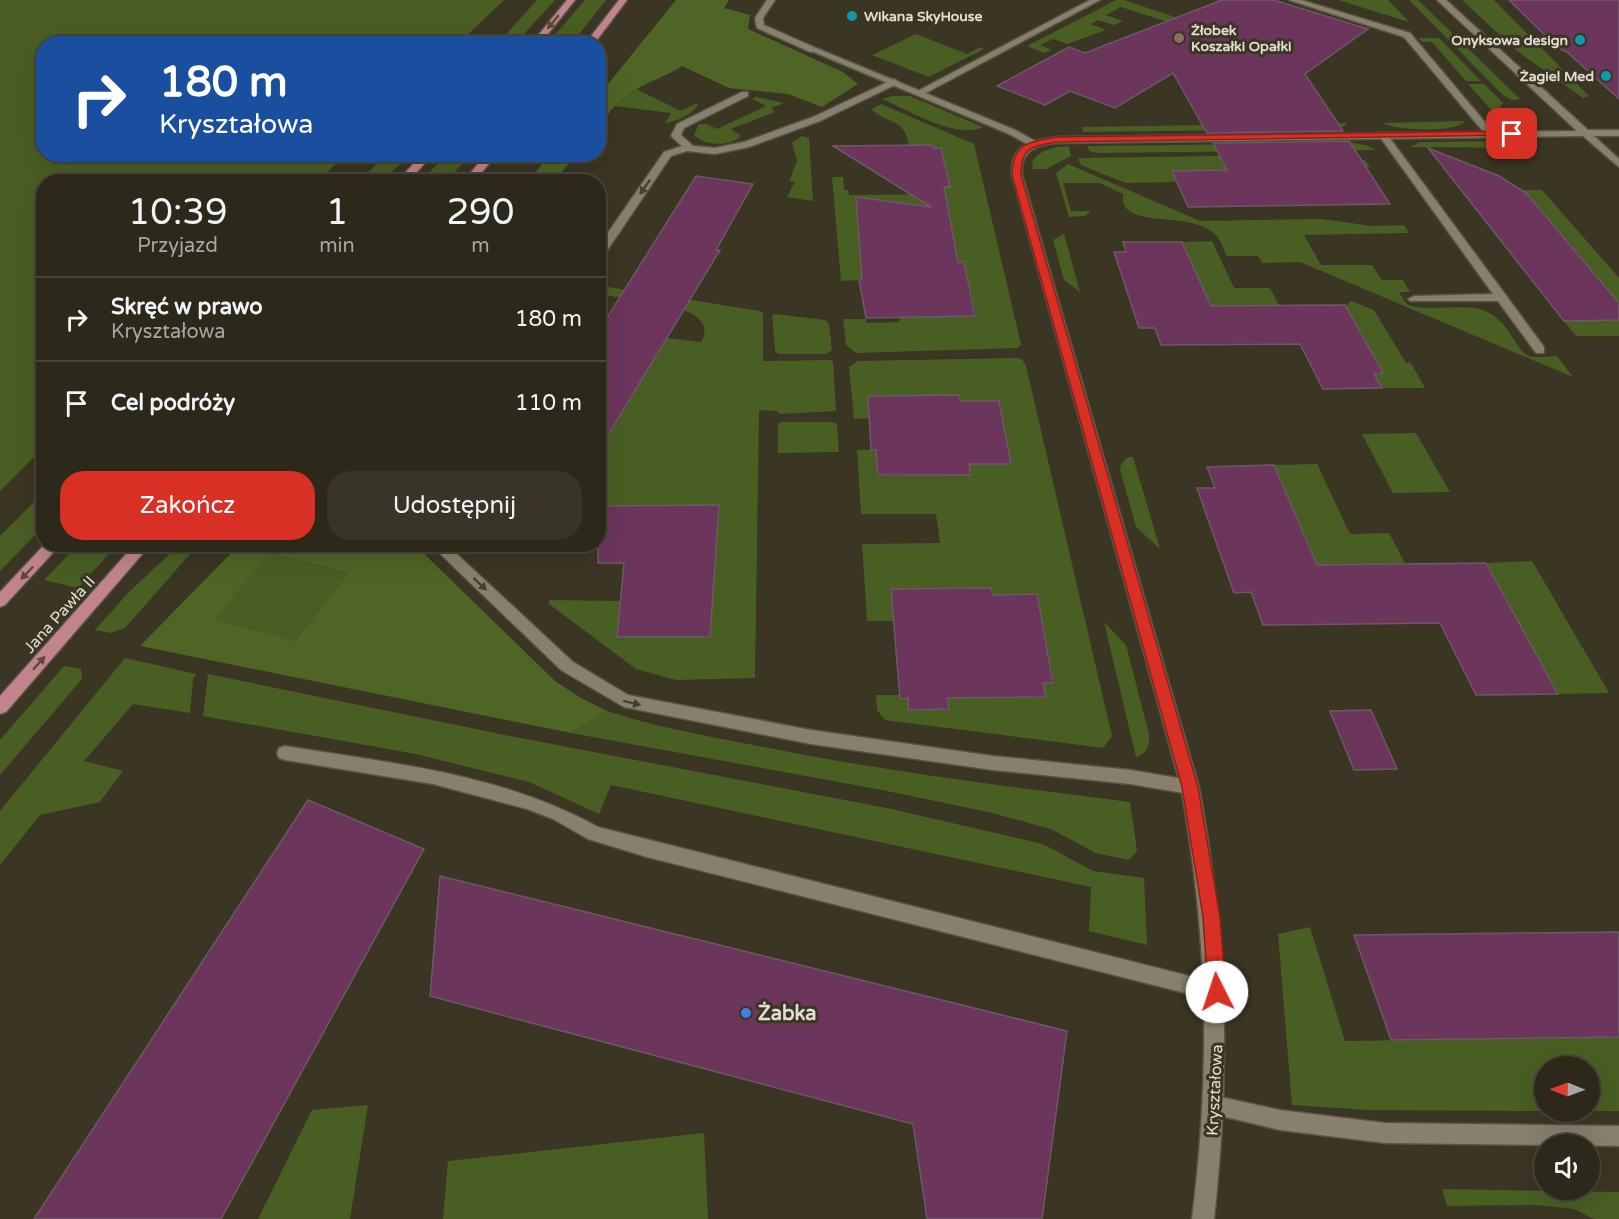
<!DOCTYPE html>
<html lang="pl">
<meta charset="utf-8">
<style>
body{margin:0;font-family:"Varela Round",sans-serif;background:#383427;color:#f1f3f6;height:100vh;display:flex;flex-direction:column;font-size:22px;white-space:nowrap}
*{box-sizing:border-box;margin:0}
p{font-size:20px;color:#a6a6a2}
.icon{flex:none;width:33px;height:33px;fill:none;stroke:currentColor;stroke-width:2;stroke-linecap:round;stroke-linejoin:round}
.map{position:relative;flex:1;overflow:hidden}
.details{position:absolute;left:36px;top:174px;width:570px;height:378px;display:flex;flex-direction:column;background:#2c281a;border-radius:24px;box-shadow:0 6px 24px #0002,0 0 0 2px #484439}
.details>*{flex:none}
.hud{position:absolute;left:36px;top:36px;width:570px;height:126px;border-radius:24px;box-shadow:0 6px 24px #0002,0 0 0 2px #484439;background:#1a4fa0;color:#fff;overflow:hidden}
.needle{width:39px;rotate:271deg}
.controls{position:absolute;left:1534px;top:1056px;display:grid;gap:12px}
.controls a{display:grid;place-items:center;width:66px;height:66px;border-radius:50%;background:#2c281a;box-shadow:0 6px 24px #0002,0 0 0 2px #484439;font-size:30px}
.pin{position:absolute;display:grid;place-items:center;width:51px;height:51px;color:#fff;margin:-26px;border-radius:12px;box-shadow:0 3px 9px #0006}
.me{position:absolute;width:66px;margin:-33px;rotate:356deg;stroke-linejoin:round;filter:drop-shadow(0 0 4px #0008)}
.turn{display:flex;align-items:center;gap:21px;height:126px;padding:0 24px;font-size:27px}
.turn .icon{width:78px;height:78px;stroke-width:2.5}
.turn b{display:block;font-size:42px;line-height:51px}
.eta{display:flex;justify-content:space-evenly;align-items:center;height:102px;text-align:center}
.eta b{font-size:36px;font-weight:600;line-height:42px}
.primary-button{display:flex;gap:12px;margin-top:auto;padding:12px 24px}
.primary-button a{flex:1;height:69px;border-radius:24px;background:#d93025;color:#fff;font-size:24px;font-weight:600;line-height:69px;text-align:center}
.primary-button a+a{background:#383427;color:#f1f3f6}
ul{padding:0;list-style:none}
li{display:flex;align-items:center;gap:18px;height:84px;padding:0 24px;border-top:2px solid #484439}
li div{flex:1}
li b{display:block;font-size:22px}
li em{font-style:normal}
.map>svg:first-child{display:block}
</style>
<div class="map">
<svg width="1619" height="1219" viewBox="0 0 1619 1219">
<rect width="100%" height="100%" fill="#3b3523"/>
<!-- green -->
<g fill="#495e23">
<polygon points="0,0 504,0 459,43 44,44 44,154 345,155 318,181 44,182 43,448 0,491"/>
<polygon points="537,0 555,0 516,43 498,43"/>
<polygon points="585,0 606,0 572,43 548,43"/>
<polygon points="1116,0 1124,0 1240,39 1202,36 1163,23 1165,21 1121,7 1106,15 1123,21 1114,25 1098,20 1091,24 1106,30 1067,44 1053,39 1040,45 1052,50 1044,53 1027,46"/>
<polygon points="1338,0 1388,0 1409,22"/>
<polygon points="1409,0 1418,0 1520,99 1512,100 1503,95"/>
<polygon points="1462,0 1494,0 1589,96 1583,98 1517,51"/>
<polygon points="916,34 967,54 980,47 984,49 929,77 872,55"/>
<polygon points="1419,38 1439,38 1481,81 1466,81 1432,42 1422,42"/>
<polygon points="1468,84 1484,84 1503,103 1495,114"/>
<path d="M636 89 681 111 697 103 698 105C692 114 676 122 665 123L671 113 614 106Z"/>
<path d="M893 96H910L983 127C956 140 908 110 882 99Z"/>
<path d="M756 97 784 103 771 108 775 112 731 129 741 136C730 147 704 146 694 135L699 124H707L717 129 766 106 752 99Z"/>
<path d="M881 104 974 144 1021 344 1018 348 856 353 846 345 843 319H866L867 323 899 322 900 317 976 316 964 262 862 280 841 281 832 177H843L844 190H848L849 195 945 194 938 158H943L941 148H933L932 145H909C904 119 890 124 873 111L872 109Z"/>
<path d="M1465 121C1455 134 1396 130 1382 123Z"/>
<polygon points="1346,123 1345,126 1335,129 1083,132 1082,127"/>
<polygon points="802,136 809,138 813,201 787,197 795,182 789,181 797,161 792,143"/>
<polygon points="1529,141 1533,146 1530,148 1410,147 1420,142"/>
<polygon points="1353,143 1366,145 1376,150 1096,153 1089,151 1087,146"/>
<path d="M1069 146 1071 156 1046 169H1033L1032 161C1041 149 1054 147 1069 146Z"/>
<polygon points="1350,154 1354,160 1365,160 1370,167 1172,171 1177,182 1125,183 1081,165 1078,158"/>
<polygon points="386,155 409,155 383,181 359,181"/>
<polygon points="446,155 470,155 446,181 421,181"/>
<path d="M1068 164 1200 221 1322 219 1372 226 1404 225 1409 233 1304 235 1321 265H1372L1382 280H1403L1410 292H1399C1401 295 1404 301 1407 304 1419 312 1462 304 1480 309 1510 318 1515 351 1529 356 1537 358 1548 356 1557 356L1573 377 1300 262 1262 263 1258 256H1227C1224 250 1221 241 1216 235 1192 212 1142 226 1126 208 1123 204 1123 199 1123 194L1100 183H1063L1071 211H1091L1085 216 1069 217 1056 173Z"/>
<polygon points="1523,190 1542,190 1619,278 1619,303"/>
<polygon points="1064,234 1080,292 1064,280 1053,240"/>
<polygon points="1212,241 1234,288 1270,288 1282,311 1207,312 1193,267 1182,242"/>
<path d="M609 287 760 311 763 313V361L830 360 833 362 836 411 780 414 777 411 759 410 755 678 676 680 636 669 549 604V600L620 601 617 637H710L718 505 598 506 599 452 667 338 701 342C725 300 618 302 600 293L601 288Z"/>
<polygon points="1351,301 1374,310 1406,363 1411,363 1425,388 1382,388 1374,374 1383,373 1352,318 1342,317 1335,305 1347,305"/>
<polygon points="776,314 825,320 829,324 832,350 826,354 778,354 775,351 772,315"/>
<polygon points="1619,320 1619,336 1576,336 1564,321"/>
<polygon points="1016,358 1022,359 1026,366 1112,736 1103,748 885,720 877,710 876,695 900,695 900,699 908,698 909,710 948,709 947,698 1045,697 1043,683 1054,683 1037,595 993,595 991,588 891,589 894,621 867,621 862,544 940,543 936,514 861,514 857,450 876,450 878,476 970,475 969,464 1011,464 999,401 960,401 959,395 869,396 870,418 854,419 849,367 858,361"/>
<polygon points="781,422 832,422 837,424 839,452 778,453 778,424"/>
<polygon points="1416,433 1450,492 1393,493 1362,434"/>
<polygon points="1128,457 1133,457 1160,549 1136,527 1120,470 1121,464"/>
<polygon points="1317,464 1350,534 1389,533 1405,563 1371,564 1373,571 1321,573 1274,465"/>
<polygon points="43,493 43,527 0,571 0,536"/>
<polygon points="78,545 117,545 78,588 44,580"/>
<polygon points="179,545 198,545 125,628 110,633 95,630 128,593"/>
<polygon points="270,553 348,573 295,641 213,619"/>
<polygon points="1532,561 1609,693 1558,694 1486,563"/>
<path d="M1104 622 1126 645 1149 734C1150 745 1147 754 1136 757Z"/>
<polygon points="125,658 196,674 193,679 190,713 133,704 84,761 123,771 100,802 40,815 0,865 0,811"/>
<polygon points="64,666 81,669 82,679 0,775 0,740"/>
<polygon points="208,674 515,737 887,808 1043,844 1093,871 1144,878 1147,945 1089,931 1091,887 611,785 599,814 529,782 416,754 203,716"/>
<path d="M607 711C653 726 701 735 748 744 875 770 1002 786 1130 802L1137 851 1129 860 1096 853 1051 829 988 812 882 790 571 733Z"/>
<polygon points="1310,927 1345,1041 1619,1037 1619,1111 1590,1111 1590,1066 1545,1066 1545,1111 1368,1110 1292,1105 1278,934"/>
<polygon points="368,1105 350,1219 258,1219 312,1110"/>
<polygon points="704,1133 708,1219 443,1219 448,1161"/>
<polygon points="1442,1189 1619,1192 1619,1219 1594,1219 1574,1209 1535,1205 1447,1206"/>
</g>
<!-- forest -->
<g fill="#4e6526" fill-rule="evenodd">
<path d="M676 0H729L724 8 750 15 748 29 843 72 858 84 822 107 788 94 729 88 682 66C667 76 650 81 635 90 620 99 609 112 599 126V95Z"/>
<polygon points="550,155 576,155 554,181 528,181"/>
<path d="M239 545H415L555 681 581 698 607 711 571 733 140 646ZM270 553 348 573 295 641 214 619Z"/>
</g>
<!-- building -->
<g fill="#6c355c" stroke="#6c5965" stroke-width="1.5">
<polygon points="1222,0 1274,0 1368,29 1305,74 1343,131 1207,133 1173,73 1115,108 1070,91 1045,105 997,86 1069,47 1085,53"/>
<polygon points="1509,0 1619,0 1619,99 1567,52 1558,48"/>
<polygon points="1349,141 1390,204 1188,207 1172,171 1227,170 1213,143"/>
<polygon points="932,145 933,148 941,148 950,187 944,187 958,262 964,262 975,316 866,318 859,280 862,280 856,197 931,207 833,146"/>
<polygon points="1428,148 1499,176 1526,193 1619,303 1619,320 1564,321"/>
<polygon points="696,176 753,184 716,250 720,250 598,452 598,332"/>
<polygon points="1123,242 1182,242 1211,306 1345,305 1383,373 1374,374 1382,388 1323,389 1300,344 1161,345 1155,328 1139,328 1114,252 1126,252"/>
<polygon points="959,395 960,401 999,401 1011,464 969,464 971,475 878,475 876,450 871,450 868,396"/>
<polygon points="1274,465 1317,565 1486,563 1558,694 1476,695 1440,623 1263,625 1251,592 1234,593 1197,488 1215,488 1207,467"/>
<polygon points="719,505 710,637 617,637 624,563 598,563 598,506"/>
<polygon points="991,588 993,595 1037,594 1053,683 1043,683 1046,697 947,698 949,709 908,710 908,698 900,699 891,589"/>
<polygon points="1371,710 1397,769 1354,770 1330,711"/>
<polygon points="308,800 424,849 221,1219 34,1219"/>
<polygon points="440,876 1067,1031 1042,1219 927,1219 913,1124 430,996"/>
<polygon points="1619,932 1619,1037 1391,1040 1354,935"/>
</g>
<g fill="none" stroke-linecap="round" stroke-linejoin="round">
<defs>
<g id="lane">
<polygon points="767,0 775,0 763,18 764,25 816,48 816,52 810,52 757,28 755,18"/>
<polygon points="1090,0 1100,0 922,95 914,93"/>
<polygon points="1289,0 1301,0 1410,33 1495,134 1487,136 1404,37"/>
<polygon points="894,79 899,82 897,84 820,121 749,147 715,154 687,151 671,156 602,258 598,259 598,247 664,152 682,146 671,136 677,124 742,92 748,92 748,96 684,128 681,135 693,146 715,148 744,142 813,117"/>
<polygon points="1380,133 1386,133 1544,347 1544,353 1536,353 1498,301 1410,301 1408,299 1414,296 1493,294 1380,137"/>
<polygon points="430,544 446,544 573,662 628,695 811,730 993,756 1130,770 1190,780 1196,782 1199,787 1196,792 1190,794 1130,784 993,770 811,744 624,707 561,670"/>
<path d="M285 746C391 763 503 774 598 827L1217 983 1224 985 1227 992 1224 999 1217 1001 647 857 588 839 553 819 527 809 433 784 285 760 279 758 277 753 279 748Z"/>
<polygon points="1216,1096 1280,1110 1385,1123 1619,1126 1619,1146 1385,1143 1280,1130 1209,1113 1206,1106 1209,1099"/>
</g>
<path id="street" d="M1437 0H1446L1588 130H1619V136H1594L1619 159V167L1583 136 1057 143C1035 145 1020 151 1022 175L1199 787C1227 938 1231 1066 1214 1219H1192C1211 1067 1208 938 1181 787L1012 175C1011 161 1014 151 1027 144L1009 134 809 50 816 48 1015 130 1035 141 1057 137 1577 131Z"/>
<g id="primary">
<polygon points="567,0 575,0 540,44 531,44"/>
<polygon points="619,0 627,0 594,44 585,44"/>
<polygon points="422,154 433,154 408,182 397,182"/>
<polygon points="486,154 497,154 474,182 463,182"/>
<polygon points="45,544 61,544 5,605 0,607 0,592"/>
<polygon points="135,544 151,544 6,712 0,714 0,696"/>
</g>
</defs>
<!-- lane casing -->
<use href="#lane" stroke="#575343" stroke-width="3"/>
<!-- street casing -->
<use href="#street" stroke="#575343" stroke-width="3"/>
<!-- primary casing -->
<use href="#primary" stroke="#575343" stroke-width="3"/>
<!-- lane -->
<use href="#lane" fill="#86806c" fill-rule="evenodd"/>
<!-- street -->
<use href="#street" fill="#86806c" fill-rule="evenodd"/>
<!-- primary -->
<use href="#primary" fill="#c2848c" fill-rule="evenodd"/>
</g>
<!-- one-way arrows -->
<defs><path id="oneway-solid" d="M-6-.8H1V-3.2L6.5 0L1 3.2V.8H-6Z" transform="scale(1.5)"/></defs>
<g fill="#5d493d">
<use href="#oneway-solid" transform="translate(553 22) rotate(130)"/>
<use href="#oneway-solid" transform="translate(27 573) rotate(134)"/>
<use href="#oneway-solid" transform="translate(39 663) rotate(-48)"/>
</g>
<g fill="#46402e">
<use href="#oneway-solid" transform="translate(645 187) rotate(125)"/>
<use href="#oneway-solid" transform="translate(480 584) rotate(43)"/>
<use href="#oneway-solid" transform="translate(632 703) rotate(14)"/>
</g>
<!-- route -->
<path fill="#d93025" stroke="#8d1f18" stroke-width="1.5" d="M1512 131 1517 134 1516 135 1057 142C1032 147 1021 146 1021 175L1198 787 1220 917 1226 992 1223 998 1217 1000 1211 998 1208 992 1203 917 1182 787 1012 175C1012 143 1029 142 1057 137Z"/>
<!-- markers -->
<g fill="#0f9aa8" stroke="#3b3523" stroke-width="2">
<circle cx="852" cy="16" r="6"/>
<circle cx="1580" cy="40" r="6"/>
<circle cx="1606" cy="76" r="6"/>
</g>
<circle fill="#8d6e63" stroke="#3b3523" stroke-width="2" cx="1179" cy="38" r="6"/>
<circle fill="#3f7fe0" stroke="#3b3523" stroke-width="2" cx="746" cy="1013" r="6"/>
<g text-anchor="middle" stroke-width="6" stroke-linejoin="round" paint-order="stroke">
<!-- far-poi labels -->
<g font-size="14" font-weight="bold" fill="#e1ddd2" stroke="#3b3523" text-anchor="start">
<text x="864" y="21">Wikana SkyHouse</text>
<text x="1191" y="35">Żłobek<tspan x="1191" dy="16">Koszałki Opałki</tspan></text>
<text x="1568" y="45" text-anchor="end">Onyksowa design</text>
<text x="1594" y="81" text-anchor="end">Żagiel Med</text>
</g>
<!-- street labels -->
<g font-size="16" fill="#e1ddd2" stroke="#3b3523">
<text transform="translate(59 614) rotate(-48)" y="6">Jana Pawła II</text>
<text transform="translate(1214 1090) rotate(-87)" y="6">Kryształowa</text>
</g>
<!-- near-poi labels -->
<g font-size="20" font-weight="bold" fill="#e1ddd2" stroke="#3b3523" text-anchor="start">
<text x="758" y="1020">Żabka</text>
</g>
</g>
</svg>
<div class="controls">
<a><svg class="needle" viewBox="-14 -14 28 28"><path d="M0-13l5 13h-10z" fill="#e53935"/><path d="M0 13l5-13h-10z" fill="#a6a6a2"/></svg></a>
<a><svg class="icon" aria-label="sound" viewBox="0 0 24 24"><path d="M4 9h4l5-4v14l-5-4H4zM17 9q2 3 0 6"/></svg></a>
</div>
<div class="pin" style="left:1512px;top:134px;background:#d93025"><svg class="icon" aria-label="arrive" viewBox="0 0 24 24"><path d="M6 21V4h12l-3 4 3 4H6"/></svg></div>
<svg class="me" style="left:1217px;top:992px" viewBox="-20 -20 40 40"><circle r="19" fill="#fff"/><path d="M0-13L10 11 0 6-10 11z" fill="#d93025"/></svg>
<div class="hud">
<div class="turn"><svg class="icon" aria-label="right" viewBox="0 0 24 24"><path d="M7 20v-9h11M14 6l5 5-5 5"/></svg><div><b>180 m</b>Kryształowa</div></div>
</div>
<section class="details">
<div class="eta">
<div><b>10:39</b><p>Przyjazd</p></div>
<div><b>1</b><p>min</p></div>
<div><b>290</b><p>m</p></div>
</div>
<ul>
<li><svg class="icon" aria-label="right" viewBox="0 0 24 24"><path d="M7 20v-9h11M14 6l5 5-5 5"/></svg><div><b>Skręć w prawo</b><p>Kryształowa</p></div><em>180 m</em></li>
<li><svg class="icon" aria-label="arrive" viewBox="0 0 24 24"><path d="M6 21V4h12l-3 4 3 4H6"/></svg><div><b>Cel podróży</b></div><em>110 m</em></li>
</ul>
<div class="primary-button"><a>Zakończ</a><a>Udostępnij</a></div>
</section>
</div>
